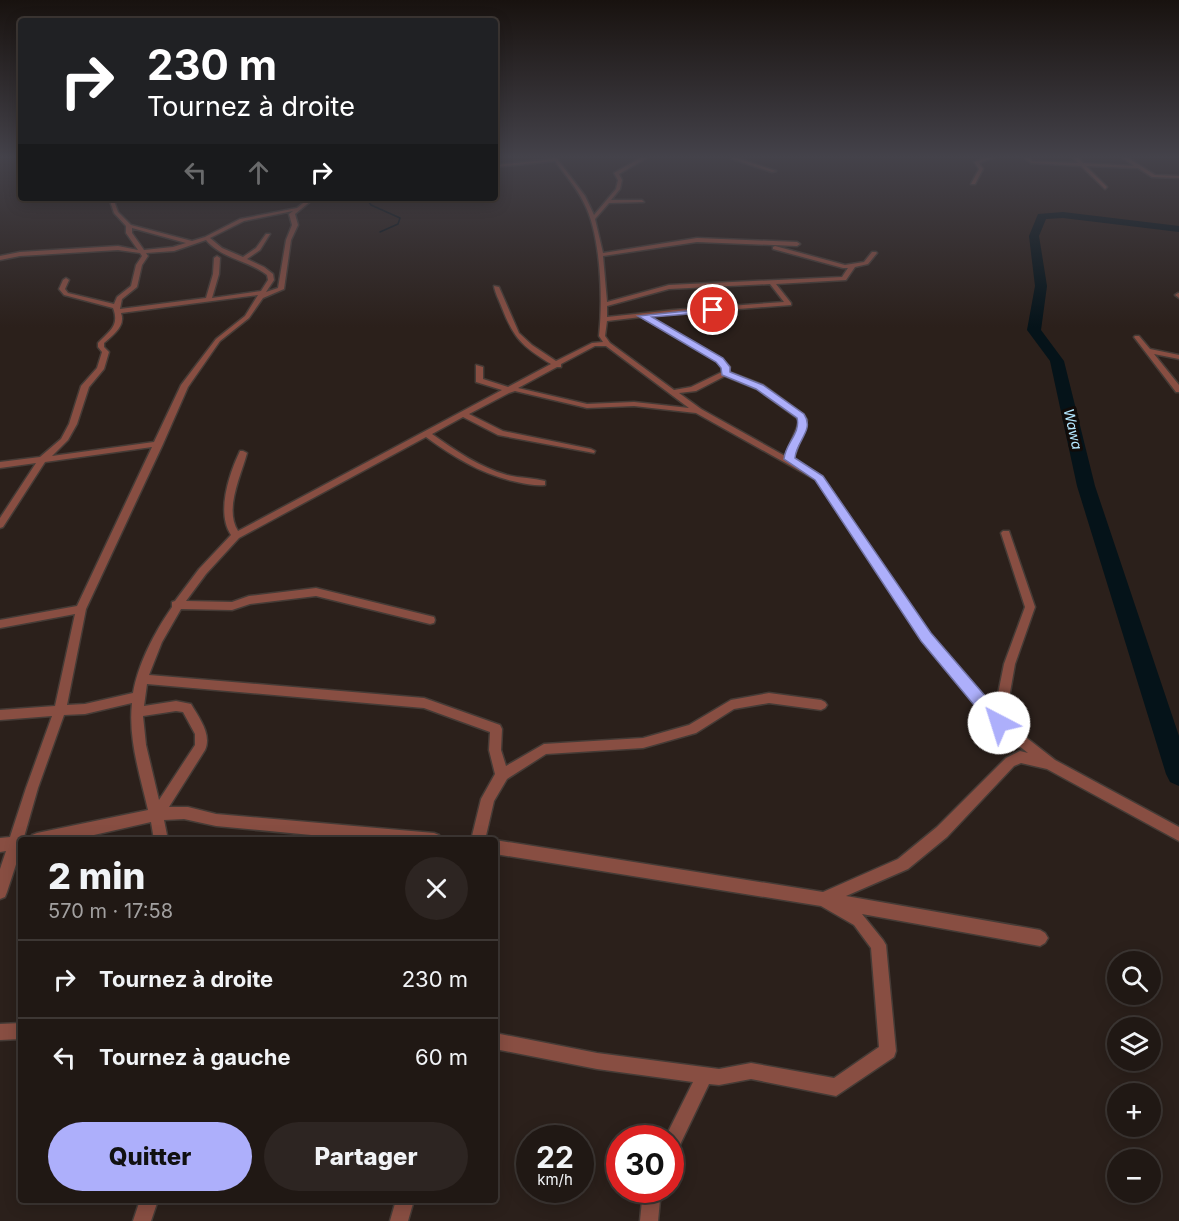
<!DOCTYPE html>
<html lang="fr">
<meta charset="utf-8">
<style>
body{margin:0;font-family:Inter,sans-serif;background:#2d2522;color:#f1f3f6;height:100vh;display:flex;flex-direction:column;font-size:22px;white-space:nowrap}
*{box-sizing:border-box;margin:0}
p{font-size:20px;color:#a2a0a0}
.icon{flex:none;width:33px;height:33px;fill:none;stroke:currentColor;stroke-width:2;stroke-linecap:round;stroke-linejoin:round}
.map{position:relative;flex:1;overflow:hidden}
.details{position:absolute;left:18px;top:837px;width:480px;height:366px;display:flex;flex-direction:column;background:#201814;border-radius:6px;box-shadow:0 3px 15px #0003,0 0 0 2px #3d3734}
.details>*{flex:none}
.banner{position:absolute;left:18px;top:18px;width:480px;height:183px;border-radius:6px;box-shadow:0 3px 15px #0003,0 0 0 2px #3d3734;background:#202124;color:#fff;overflow:hidden}
.fabs{position:absolute;left:1107px;top:951px;display:grid;gap:12px}
.fabs a{display:grid;place-items:center;width:54px;height:54px;border-radius:50%;background:#201814;box-shadow:0 3px 15px #0003,0 0 0 2px #3d3734;font-size:30px}
.speed{position:absolute;left:516px;top:1125px;display:flex;gap:12px;font-size:30px;font-weight:700;text-align:center}
.speed>*{display:grid;place-content:center;width:78px;height:78px;border-radius:50%;background:#201814;box-shadow:0 3px 15px #0003,0 0 0 2px #3d3734;line-height:1}
.speed small{font-size:15px;font-weight:400}
.speed .limit{border:9px solid #d22;background:#fff;color:#111}
.pin{position:absolute;display:grid;place-items:center;width:51px;height:51px;color:#fff;margin:-26px;border:3px solid #fff;border-radius:50%;box-shadow:0 2px 6px #0007}
.me{position:absolute;width:66px;margin:-33px;rotate:320deg;stroke-linejoin:round;filter:drop-shadow(0 0 4px #0008)}
.turn{display:flex;align-items:center;gap:21px;height:126px;padding:0 30px;font-size:27px}
.turn .icon{width:78px;height:78px;stroke-width:2.5}
.turn b{display:block;font-size:42px;line-height:51px}
.lanes{display:flex;align-items:center;height:57px;padding:0 30px;background:#0003;justify-content:center;gap:30px;direction:ltr}
.lanes .off{opacity:.35}
.round{display:grid;place-items:center;flex:none;width:63px;height:63px;border-radius:32px;background:#2d2522}
.overview{display:flex;align-items:center;justify-content:space-between;height:102px;padding:0 30px}
h1{font-size:36px;font-weight:800;line-height:45px}
.primary-button{display:flex;gap:12px;margin-top:auto;padding:12px 30px}
.primary-button a{flex:1;height:69px;border-radius:36px;background:#adaffb;color:#111;font-size:24px;font-weight:800;line-height:69px;text-align:center}
.primary-button a+a{background:#2d2522;color:#f1f3f6}
ul{padding:0;list-style:none}
li{display:flex;align-items:center;gap:18px;height:78px;padding:0 30px;border-top:2px solid #3d3734}
li div{flex:1}
li b{display:block;font-size:22px}
li em{font-style:normal}
.map>svg:first-child{display:block}
</style>
<div class="map">
<svg width="1179" height="1221" viewBox="0 0 1179 1221">
<rect width="100%" height="100%" fill="#2b201b"/>
<g fill="none" stroke-linecap="round" stroke-linejoin="round">
<!-- stream -->
<polyline stroke="#051319" stroke-width="1.5" points="373,198 369,202 371,205 400,218 398,224 380,232"/>
<!-- river -->
<polygon fill="#051319" fill-rule="evenodd" points="1063,212 1179,226 1179,232 1063,218 1046,219 1039,236 1047,286 1041,330 1064,361 1095,486 1179,736 1179,786 1170,782 1166,774 1077,486 1050,361 1027,330 1035,286 1029,236 1038,214"/>
<defs>
<g id="minor">
<path d="M551 156H555L585 196 594 215 616 189 618 180 614 173 644 156H650L619 174 622 180 620 189 611 200H642L644 202 609 203 595 219 603 253 697 238 797 242 800 244 797 246 697 242 603 256 607 302 669 285 842 277 848 268H843L773 249V247L775 246 845 265 864 262 872 252H876L877 253 868 264 855 267 846 280 776 284 791 303V305L648 316 722 359 730 367 729 372 763 385 803 414 807 420 806 425 793 460 822 476 930 634 995 709 1004 664 1025 607 1001 533 1003 531H1009L1035 607 1015 664 1005 721 1055 760 1179 827V841L1047 769 1021 763 1014 766 947 837 908 869 846 896 1040 930 1045 933 1048 938 1045 943 1040 946 862 914 883 940 886 945 896 1051 894 1057 836 1096 751 1079 719 1085 709 1084 676 1153 670 1156V1138H665L693 1082 597 1069 495 1049V1033L597 1053 719 1069 751 1063 834 1078 879 1047 871 948 854 925 821 906 495 854V840L823 892 898 859 937 827 1006 758 1020 751 1028 753 995 727 922 640 816 480 696 413 634 406 587 408 515 391 509 393 469 414 503 431 591 449 595 451 594 453 498 435 463 417 432 434C456 451 479 467 507 475 520 478 533 478 545 481V485C536 486 526 484 517 482 483 475 455 458 426 437L239 538 206 574 186 601 232 602 249 596 316 588 430 616 434 617 435 620 434 623 430 624 316 596 250 604 232 610 181 609 162 642 149 675 424 698 500 725 502 729 501 750 506 766 544 744 643 738 689 725 731 700 769 693 821 700 825 702 827 705 825 708 821 710 769 703 734 709 696 733 643 748 546 754 507 779 494 801 485 840H471L481 799 495 774 489 750 490 732 424 708 147 684 144 706 176 701 191 704C199 718 212 734 205 750L169 807H188L216 814 434 833 439 835 441 840H363L216 826 184 819 164 820 168 840H154L151 822 72 840H30L32 835 37 833 148 810C140 775 128 739 132 703L85 714 64 715 38 788 24 837 27 840H21V849L7 892 5 897 0 899V869L6 851 0 852V838L10 837 26 788 52 716 0 720V710L55 706 75 614 0 628V620L77 606 152 447 45 462 3 527 0 528V518L36 463 0 468V462L40 457 61 439 69 424 81 386 97 368 102 352 98 347V343C109 331 120 326 113 308L64 295 59 289 63 280 66 278 69 280 65 289 68 293 114 304 117 297 131 286 136 265 142 256 140 253 118 250 20 256 0 260V256L20 252 118 246 138 250 126 233V226L114 213 109 198H113L118 212 131 225 192 241 205 237 240 219 297 208 307 200 306 198H311L312 200 295 214 298 225 291 240 284 289 263 298 249 318 220 341 188 387 163 444 86 609 67 705 85 704 133 693C138 664 154 633 172 607V602L175 601 199 569 231 535C216 513 229 474 240 451H243L247 453C241 476 224 509 238 531L502 390 476 382V365L483 367V379L508 387 551 364C523 347 514 339 502 308 499 300 495 293 494 286L499 287 519 333 532 345 556 361 592 343 603 342 599 336C603 300 601 235 584 203 577 188 565 175 555 161L495 167V165L553 159ZM293 211 289 214 292 225 286 240 278 288 266 292 274 280 273 274 264 267 247 259 260 250 270 234H266L256 248 243 257 222 248 210 238 244 221ZM132 228 186 243 173 247 144 250 132 233ZM206 240C222 259 248 260 267 275L268 280 261 291 212 298 219 274 220 258 217 256 214 258 213 274 206 298 120 309 122 299 137 287 142 265 148 256 146 253 174 251ZM770 284 784 302 673 310 607 317V306L669 289ZM258 295 245 316 216 339 181 385 154 442 52 456 68 440 77 424 89 387 104 369 109 352 104 347V343C113 335 126 326 121 313ZM641 317 718 361 722 367V372L691 387 674 390 610 343 605 336 607 321ZM595 346H606L689 408 634 402 587 404 518 388 557 367H561V364ZM725 376 757 389 797 418 799 420 798 425 785 456 701 409 679 393 696 391ZM176 711 183 712 195 734V745L159 800 146 745 143 716Z"/>
<polygon points="734,156 740,156 737,158 776,171 772,172 732,159"/>
<polygon points="991,156 998,156 979,163 983,169 975,184 971,184 979,169 974,162"/>
<polygon points="1022,156 1027,156 1032,161 1078,163 1072,156 1077,156 1083,163 1134,166 1120,156 1125,156 1155,175 1179,176 1179,178 1152,177 1138,168 1086,166 1107,187 1105,189 1081,166 1031,163"/>
<polygon points="1178,293 1179,293 1179,298 1175,295"/>
<polygon points="1135,336 1139,336 1150,349 1179,355 1179,359 1154,354 1179,385 1179,392 1176,392 1134,337"/>
<polygon points="21,1023 21,1039 0,1040 0,1024"/>
<polygon points="643,1190 661,1190 658,1221 640,1221"/>
<polygon points="140,1200 158,1200 151,1221 133,1221"/>
<polygon points="396,1200 414,1200 408,1221 390,1221"/>
</g>
</defs>
<!-- minor casing -->
<use href="#minor" stroke="#453b36" stroke-width="3"/>
<!-- minor -->
<use href="#minor" fill="#884e42" fill-rule="evenodd"/>
</g>
<!-- sky -->
<linearGradient id="sky" x2="0" y2="1"><stop stop-color="#18120f"/><stop offset="0.48" stop-color="#44424a"/><stop offset="1" stop-color="#44424a" stop-opacity="0"/></linearGradient>
<rect width="1179" height="327" fill="url(#sky)"/>
<!-- route -->
<path fill="#adaffb" stroke="#7072a3" stroke-width="1.5" d="M716 308 713 312 652 317 723 358 730 367V372L763 385 804 414C815 430 796 441 795 458L823 476 931 633 1005 719 1007 723 1005 728H993L921 641 815 480 784 459C785 444 801 433 797 418L756 389 722 375 721 368 716 362 638 316Z"/>
<g text-anchor="middle" stroke-width="6" stroke-linejoin="round" paint-order="stroke">
<!-- far-water labels -->
<g font-size="14" font-style="italic" fill="#b5e7ff" stroke="#100b09">
<text transform="translate(1073 429) rotate(77)" y="5">Wawa</text>
</g>
</g>
</svg>
<div class="fabs">
<a><svg class="icon" aria-label="search" viewBox="0 0 24 24"><circle cx="10" cy="10" r="6"/><path d="M15 15l6 6"/></svg></a>
<a><svg class="icon" aria-label="layers" viewBox="0 0 24 24"><path d="M12 4l9 5-9 5-9-5zM3 14l9 5 9-5"/></svg></a>
<a>+</a>
<a>−</a>
</div>
<div class="speed"><div>22<small>km/h</small></div><div class="limit">30</div></div>
<div class="pin" style="left:713px;top:310px;background:#d93025"><svg class="icon" aria-label="arrive" viewBox="0 0 24 24"><path d="M6 21V4h12l-3 4 3 4H6"/></svg></div>
<svg class="me" style="left:999px;top:723px" viewBox="-20 -20 40 40"><circle r="19" fill="#fff"/><path d="M0-13L10 11 0 6-10 11z" fill="#adaffb"/></svg>
<div class="banner">
<div class="turn"><svg class="icon" aria-label="right" viewBox="0 0 24 24"><path d="M7 20v-9h11M14 6l5 5-5 5"/></svg><div><b>230 m</b>Tournez à droite</div></div>
<div class="lanes"><svg class="icon off" aria-label="left" viewBox="0 0 24 24"><path d="M17 20v-9H6M10 6l-5 5 5 5"/></svg><svg class="icon off" aria-label="ahead" viewBox="0 0 24 24"><path d="M12 20V5M6 11l6-6 6 6"/></svg><svg class="icon" aria-label="right" viewBox="0 0 24 24"><path d="M7 20v-9h11M14 6l5 5-5 5"/></svg></div>
</div>
<section class="details">
<div class="overview"><div><h1>2 min</h1><p>570 m · 17:58</p></div><a class="round"><svg class="icon" aria-label="close" viewBox="0 0 24 24"><path d="M6 6l12 12M18 6L6 18"/></svg></a></div>
<ul>
<li><svg class="icon" aria-label="right" viewBox="0 0 24 24"><path d="M7 20v-9h11M14 6l5 5-5 5"/></svg><div><b>Tournez à droite</b></div><em>230 m</em></li>
<li><svg class="icon" aria-label="left" viewBox="0 0 24 24"><path d="M17 20v-9H6M10 6l-5 5 5 5"/></svg><div><b>Tournez à gauche</b></div><em>60 m</em></li>
</ul>
<div class="primary-button"><a>Quitter</a><a>Partager</a></div>
</section>
</div>
